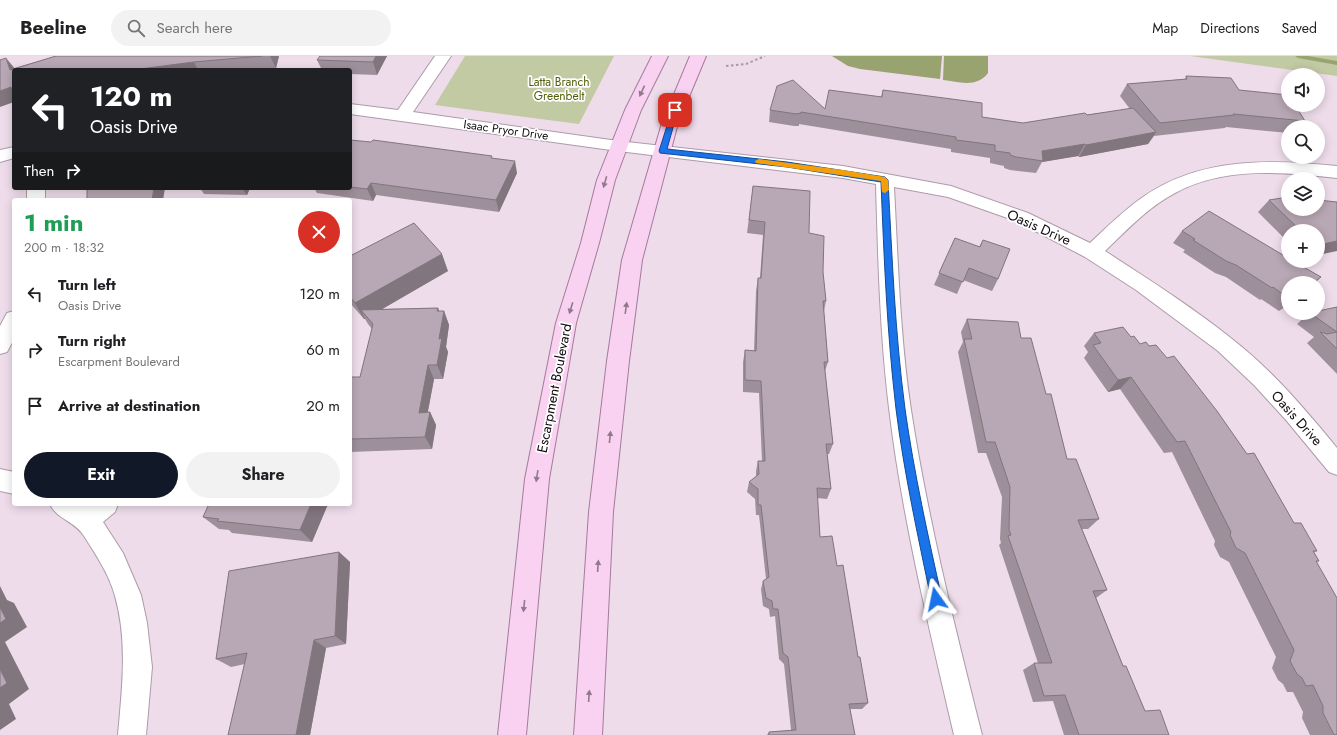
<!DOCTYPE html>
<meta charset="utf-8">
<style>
body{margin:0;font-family:Jost,sans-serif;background:#f2f2f2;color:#202124;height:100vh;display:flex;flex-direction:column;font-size:15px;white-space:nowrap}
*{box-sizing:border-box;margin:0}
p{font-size:13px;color:#757577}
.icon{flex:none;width:22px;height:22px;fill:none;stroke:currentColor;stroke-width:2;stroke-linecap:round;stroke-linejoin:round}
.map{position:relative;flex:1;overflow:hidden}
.panel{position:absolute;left:12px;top:142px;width:340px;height:308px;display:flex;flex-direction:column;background:#fff;border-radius:4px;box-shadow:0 2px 10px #0003}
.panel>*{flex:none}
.hud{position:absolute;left:12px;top:12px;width:340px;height:122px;border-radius:4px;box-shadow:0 2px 10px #0003;background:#202124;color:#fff;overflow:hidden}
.fabs{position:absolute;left:1281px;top:12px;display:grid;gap:8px}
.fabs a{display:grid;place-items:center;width:44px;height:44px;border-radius:50%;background:#fff;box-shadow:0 2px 10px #0003;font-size:20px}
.pin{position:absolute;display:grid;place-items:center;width:34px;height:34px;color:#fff;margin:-17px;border-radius:8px;box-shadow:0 2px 6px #0006}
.me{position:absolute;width:44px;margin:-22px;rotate:348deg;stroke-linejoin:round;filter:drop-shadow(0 0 3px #0008)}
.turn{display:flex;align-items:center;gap:14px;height:84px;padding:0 12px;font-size:18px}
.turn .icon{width:52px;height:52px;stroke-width:2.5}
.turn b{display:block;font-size:28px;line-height:34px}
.then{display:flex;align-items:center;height:38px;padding:0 12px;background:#0003;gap:8px;font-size:15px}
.round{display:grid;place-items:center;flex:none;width:42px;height:42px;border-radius:21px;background:#f2f2f2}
.headline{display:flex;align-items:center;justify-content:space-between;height:68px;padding:0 12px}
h1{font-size:24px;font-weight:700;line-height:30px;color:#1e9e55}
.button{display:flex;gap:8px;margin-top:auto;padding:8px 12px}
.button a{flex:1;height:46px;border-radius:24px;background:#111827;color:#fff;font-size:16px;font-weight:700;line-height:46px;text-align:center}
.button a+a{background:#f2f2f2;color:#202124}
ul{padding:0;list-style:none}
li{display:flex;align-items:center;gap:12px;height:56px;padding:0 12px}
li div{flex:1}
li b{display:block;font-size:15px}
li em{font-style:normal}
header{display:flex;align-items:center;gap:24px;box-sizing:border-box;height:56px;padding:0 20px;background:#fff;border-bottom:1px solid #e0e0e0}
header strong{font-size:19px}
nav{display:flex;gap:22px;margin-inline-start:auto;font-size:14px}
.search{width:280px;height:36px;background:#f2f2f2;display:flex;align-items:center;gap:10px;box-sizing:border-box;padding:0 14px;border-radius:22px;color:#757577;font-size:15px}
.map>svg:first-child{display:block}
</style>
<header>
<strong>Beeline</strong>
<div class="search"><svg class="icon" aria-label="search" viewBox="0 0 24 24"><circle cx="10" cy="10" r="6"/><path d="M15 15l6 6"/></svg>Search here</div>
<nav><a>Map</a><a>Directions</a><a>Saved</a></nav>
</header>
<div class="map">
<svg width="1337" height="679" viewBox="0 0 1337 679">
<rect width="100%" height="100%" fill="#eedcea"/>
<!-- green -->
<g fill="#c1caa3">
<polygon points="465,0 614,0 579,68 435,49"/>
<polygon points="1190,0 1337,0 1337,20"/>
</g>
<!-- water -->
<g fill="#98a370">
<polygon points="832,0 942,0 940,23 860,13 848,10"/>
<path d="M944 0H988V17C977 32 959 26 943 24Z"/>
</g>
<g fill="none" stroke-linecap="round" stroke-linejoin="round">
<!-- stream -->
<polygon fill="#98a370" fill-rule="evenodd" points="1295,0 1308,0 1337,5 1337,9 1298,2"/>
<defs>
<g id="minor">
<path d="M435 0H451L413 56 618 85 843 110 951 130 1028 157 1090 187C1107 171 1124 154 1143 141 1200 101 1271 103 1337 110V122C1284 116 1224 110 1175 137 1148 151 1127 174 1105 195 1148 223 1192 251 1232 283 1272 314 1305 353 1337 392V419L1329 416 1286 364 1254 329 1218 295 1136 234 1085 201 1016 165 948 141 894 131C898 206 900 281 911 354 928 464 955 572 982 679H954C929 571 902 462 889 352 880 278 878 203 876 128L843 122 618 95 350 58V48L398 54Z"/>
<polygon points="14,91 14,102 0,106 0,94"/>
<rect x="27" y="132" width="18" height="12"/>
<polygon points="14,255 14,283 7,296 0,298 0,270 7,257"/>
<polygon points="0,413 14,416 14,438 0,435"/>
<path d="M50 448H83L86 450 88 448H118L115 456 103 466 123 497 141 539 147 567 152 611 146 679H118C122 632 128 586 115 540 109 518 96 499 84 480 74 464 57 464 50 448Z"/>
</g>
<g id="major">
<polygon points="652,0 668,0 641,54 615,124 599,187 576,267 549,423 526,679 498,679 525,423 556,267 581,187 597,124 625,54"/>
<polygon points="690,0 706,0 678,67 642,204 629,305 613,456 602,679 574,679 589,456 607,305 622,204 662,67"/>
</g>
</defs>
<!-- minor casing -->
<use href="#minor" stroke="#ad9ba9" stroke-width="2"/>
<!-- major casing -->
<use href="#major" stroke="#a57a9c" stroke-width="2"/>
<!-- path -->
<polyline stroke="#a899a5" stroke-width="2" stroke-dasharray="2.5 2.5" stroke-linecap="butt" points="726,10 746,8 765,0"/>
<!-- minor -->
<use href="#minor" fill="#fff" fill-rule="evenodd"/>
<!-- major -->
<use href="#major" fill="#f8d2f0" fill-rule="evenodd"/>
</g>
<!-- wall -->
<g fill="#9e909b">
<polygon points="56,0 279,0 276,12 249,14 14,14 15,12"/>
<polygon points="387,0 377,19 350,18 350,14 322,14 317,4"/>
<polygon points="1186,20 1239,34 1305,65 1300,71 1288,71 1288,77 1226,71 1225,72 1154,80 1148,88 1079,101 1078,100 1042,106 1036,117 1010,114 1004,112 1004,110 990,107 990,102 951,96 951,93 799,68 799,70 794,70 769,66 770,54 825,53 881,41 883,34 982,61 1023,67 1130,53 1120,40 1127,28 1185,23"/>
<polygon points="350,84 492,102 517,117 499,156 376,139 373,145 317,137 314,132 350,132"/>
<polygon points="753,130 809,177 823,216 826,245 824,255 828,306 825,315 833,388 829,398 827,398 831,433 827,443 817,442 820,481 837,510 858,601 868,647 862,653 850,653 855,679 767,679 769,676 791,674 784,608 779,603 775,560 770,561 769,553 763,550 761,533 763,525 766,523 759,459 756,459 755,443 747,436 749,426 756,421 756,415 758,405 762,405 759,337 743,336 743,306 745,294 754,295 756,235 758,222 760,222 763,179 747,177"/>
<polygon points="200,132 250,132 247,139 204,138"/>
<polygon points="1269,144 1318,175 1288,175 1288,186 1258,156"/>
<polygon points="1182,175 1321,221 1315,227 1288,227 1288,248 1279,255 1261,243 1260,244 1226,221 1215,217 1183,196 1185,194 1173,187"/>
<polygon points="955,182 979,191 983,184 998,223 992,235 963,224 957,238 934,229"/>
<polygon points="350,200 448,215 381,253 438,252 439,255 444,255 449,269 446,291 448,296 443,323 434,323 428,356 430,356 436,369 432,393 350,396 350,321 360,321 372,273 368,268 365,263 364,263 350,247"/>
<polygon points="1337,251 1337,318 1307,287 1314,281 1297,268 1309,257 1318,257"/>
<polygon points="967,263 1021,282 1046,338 1067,403 1099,463 1088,473 1082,473 1107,534 1096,542 1123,610 1145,655 1169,679 1064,679 1053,645 1033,646 1023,614 1034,607 1038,607 999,489 1001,487 1000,483 1002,441 986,397 978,397 958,296 963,286 961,276"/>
<polygon points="1094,277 1131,281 1140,288 1317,495 1314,496 1319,505 1316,506 1337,679 1310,679 1302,662 1303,656 1293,636 1287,636 1283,628 1278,624 1272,612 1276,601 1229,506 1220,501 1214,489 1215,485 1172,396 1164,397 1120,333 1108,336 1084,302 1088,296 1084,290"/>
<polygon points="328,448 312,486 232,477 229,474 219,473 203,461"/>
<polygon points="339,496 350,506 346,588 326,592 310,679 228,679 245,608 231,611 216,603"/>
</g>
<!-- shaded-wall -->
<g fill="#81757e">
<polygon points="270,0 279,0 276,12"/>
<polygon points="376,0 387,0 377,19 373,6"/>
<polygon points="6,2 16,14 10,14"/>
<polygon points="194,6 198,14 132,14"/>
<polygon points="11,31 14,35 14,46 0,51 0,35"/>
<polygon points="1156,76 1148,88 1079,101 1086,89"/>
<polygon points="1085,88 1078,100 1042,106 1042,95"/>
<polygon points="515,105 517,117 499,156 496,144"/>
<polygon points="371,127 376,139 373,145 367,133"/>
<polygon points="154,132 165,132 163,144 152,144"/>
<polygon points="242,132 250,132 247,139"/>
<polygon points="1337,185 1337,195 1318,199 1318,189"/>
<polygon points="442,198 448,215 367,262 361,254 365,263 364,263 355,247"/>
<polygon points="1288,246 1288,248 1279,255"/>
<polygon points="438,252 442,263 444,255 449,269 446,291 448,296 443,323 437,309 439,283"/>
<polygon points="428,309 434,323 425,369 419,357"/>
<polygon points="1131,321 1120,333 1108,336 1118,324"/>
<polygon points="430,356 436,369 432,393 425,381"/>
<polygon points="311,448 328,448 312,486 300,474"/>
<polygon points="339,496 350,506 346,588 335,580"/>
<polygon points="0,530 7,544 14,547 27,571 5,586 29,633 9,648 16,663 0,674"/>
<polygon points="314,584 326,592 310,679 296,679"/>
</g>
<!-- building -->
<g fill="#b8a7b4" stroke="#81757e">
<polygon points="56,0 262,0 194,6 132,14 14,14 14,39 13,39 11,31 0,35 0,4 6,2 10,14"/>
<polygon points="320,0 376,0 373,6 317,4"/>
<polygon points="1186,20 1231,22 1239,34 1288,39 1288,49 1295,49 1305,65 1233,58 1234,59 1160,67 1127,28 1187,23"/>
<polygon points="793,24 825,53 829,34 882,41 883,34 982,47 982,61 1023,67 1085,57 1087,59 1133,52 1156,76 1086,89 1085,88 1042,95 1043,105 1016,101 1010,99 1010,97 995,95 995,89 956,84 956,81 801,56 801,57 796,58 770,54 777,30"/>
<polygon points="350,84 371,86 373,84 492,100 491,102 515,105 496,144 371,127 367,133 350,131"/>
<polygon points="753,130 810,135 809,177 824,180 823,216 826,245 823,245 828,306 824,306 833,388 826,388 831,433 817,432 820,481 832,480 837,510 843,509 858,601 860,601 868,647 849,648 855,679 769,679 769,676 796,674 788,601 783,597 778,553 773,553 772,545 766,542 763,525 769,521 761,449 758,449 758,433 749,426 759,418 758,405 765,405 761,325 745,324 745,294 756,295 758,222 761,222 765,166 749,164"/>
<polygon points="87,132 154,132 152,144 87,144"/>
<polygon points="1288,141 1288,153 1318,153 1318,144 1337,146 1337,185 1318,189 1318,175 1301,175 1269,144"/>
<polygon points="1209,155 1288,202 1288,205 1293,205 1321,221 1313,227 1288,227 1288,242 1273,231 1272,232 1236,209 1226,205 1193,184 1195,183 1182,175"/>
<polygon points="414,167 442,198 355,247 350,241 350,200"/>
<polygon points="955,182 980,191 983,184 1010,193 998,223 969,212 963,226 939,217"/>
<polygon points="1337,251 1337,276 1310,257 1318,257 1318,255"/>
<polygon points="438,252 437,255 444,255 439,283 442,282 437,309 428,309 419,357 430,356 425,381 350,383 350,321 360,321 373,268 361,254"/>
<polygon points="967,263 1018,266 1021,282 1031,282 1046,338 1051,338 1067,403 1076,403 1099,463 1078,464 1107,534 1093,535 1123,610 1126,610 1145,655 1160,654 1169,679 1079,679 1065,639 1044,640 1034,607 1052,607 1008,480 1011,479 1009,474 1010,431 995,386 986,386 964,283 972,283"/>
<polygon points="1123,271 1131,281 1134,280 1140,288 1146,286 1149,290 1156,289 1167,302 1174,300 1217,355 1247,398 1254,397 1294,467 1301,467 1317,495 1313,495 1319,505 1316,505 1337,542 1337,679 1335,679 1333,677 1323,657 1323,650 1313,629 1306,630 1302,622 1297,618 1290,605 1294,594 1245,497 1236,492 1230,479 1231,476 1185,385 1177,386 1131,321 1118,324 1093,289 1101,287 1094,277"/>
<polygon points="1320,276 1327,278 1337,276 1337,293"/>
<polygon points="209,448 311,448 300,474 217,465 219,463 203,461"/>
<polygon points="339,496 335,580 314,584 296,679 228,679 247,597 216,603 229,515"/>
<polygon points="0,551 6,563 0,567"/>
<polygon points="0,613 7,627 0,632"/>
</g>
<!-- one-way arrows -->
<defs><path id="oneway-solid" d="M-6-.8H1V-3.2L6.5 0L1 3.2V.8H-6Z"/></defs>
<g fill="#91798c">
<use href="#oneway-solid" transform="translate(642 35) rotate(115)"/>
<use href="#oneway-solid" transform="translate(605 126) rotate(106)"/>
<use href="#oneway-solid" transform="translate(571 252) rotate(107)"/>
<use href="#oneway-solid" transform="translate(626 252) rotate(-82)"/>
<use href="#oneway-solid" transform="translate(610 381) rotate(-84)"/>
<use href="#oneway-solid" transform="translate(537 420) rotate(99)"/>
<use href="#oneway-solid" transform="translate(598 510) rotate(-86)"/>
<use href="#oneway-solid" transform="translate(524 550) rotate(96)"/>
<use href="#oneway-solid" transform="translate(589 640) rotate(-86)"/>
</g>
<!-- route -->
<path fill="#1a73e8" stroke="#114b97" d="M675 52 678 54 667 93 787 106 885 121 888 124C892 200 895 277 905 353 914 417 928 480 942 543L940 547 936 549 932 547 931 543C918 480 904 417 896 353 887 277 884 201 881 126L787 111 660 97 659 95 672 54Z"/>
<!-- slow -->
<polygon fill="#f59e0b" points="759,103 843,114 885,121 888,124 889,134 885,137 882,136 881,125 756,107 755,105"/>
<g text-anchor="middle" stroke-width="3.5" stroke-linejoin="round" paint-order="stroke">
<!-- far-park labels -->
<g font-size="12" fill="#525e0b" stroke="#fff">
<text x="559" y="30">Latta Branch<tspan x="559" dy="14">Greenbelt</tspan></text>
</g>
<!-- far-street labels -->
<g font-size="12" fill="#130d12" stroke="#fff">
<text transform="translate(506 74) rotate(8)" y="4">Isaac Pryor Drive</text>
</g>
<!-- street labels -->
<g font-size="14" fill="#130d12" stroke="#fff">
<text transform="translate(1039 171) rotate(24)" y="5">Oasis Drive</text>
<text transform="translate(554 332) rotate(-79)" y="5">Escarpment Boulevard</text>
<text transform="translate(1297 362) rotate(48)" y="5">Oasis Drive</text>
</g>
</g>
</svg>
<div class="fabs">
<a><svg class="icon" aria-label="sound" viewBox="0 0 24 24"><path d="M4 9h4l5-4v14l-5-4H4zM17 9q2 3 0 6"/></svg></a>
<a><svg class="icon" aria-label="search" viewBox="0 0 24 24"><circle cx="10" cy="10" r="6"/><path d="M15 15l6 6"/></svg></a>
<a><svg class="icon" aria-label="layers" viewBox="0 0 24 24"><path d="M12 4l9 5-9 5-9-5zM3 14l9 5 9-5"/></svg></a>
<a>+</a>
<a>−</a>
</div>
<div class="pin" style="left:675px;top:54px;background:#d93025"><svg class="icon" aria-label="arrive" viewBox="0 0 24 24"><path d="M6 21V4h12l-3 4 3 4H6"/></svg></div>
<svg class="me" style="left:936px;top:543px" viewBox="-20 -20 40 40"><path d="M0-17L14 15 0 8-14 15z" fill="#1a73e8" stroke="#fff" stroke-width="4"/></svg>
<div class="hud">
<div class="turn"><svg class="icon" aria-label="left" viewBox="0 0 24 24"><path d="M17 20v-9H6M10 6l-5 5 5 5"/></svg><div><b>120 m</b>Oasis Drive</div></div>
<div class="then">Then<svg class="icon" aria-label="right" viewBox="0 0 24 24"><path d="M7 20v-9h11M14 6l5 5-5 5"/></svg></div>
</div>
<section class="panel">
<div class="headline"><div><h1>1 min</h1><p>200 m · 18:32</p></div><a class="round" style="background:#d93025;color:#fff"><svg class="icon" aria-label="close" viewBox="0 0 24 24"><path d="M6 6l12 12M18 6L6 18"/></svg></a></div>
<ul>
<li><svg class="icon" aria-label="left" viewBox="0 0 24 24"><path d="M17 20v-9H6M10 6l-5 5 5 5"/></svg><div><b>Turn left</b><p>Oasis Drive</p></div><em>120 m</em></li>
<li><svg class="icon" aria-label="right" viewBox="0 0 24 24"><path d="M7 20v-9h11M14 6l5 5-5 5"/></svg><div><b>Turn right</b><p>Escarpment Boulevard</p></div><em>60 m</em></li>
<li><svg class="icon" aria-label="arrive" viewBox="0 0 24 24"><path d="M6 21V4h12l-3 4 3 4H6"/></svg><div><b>Arrive at destination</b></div><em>20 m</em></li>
</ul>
<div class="button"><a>Exit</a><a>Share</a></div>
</section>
</div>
